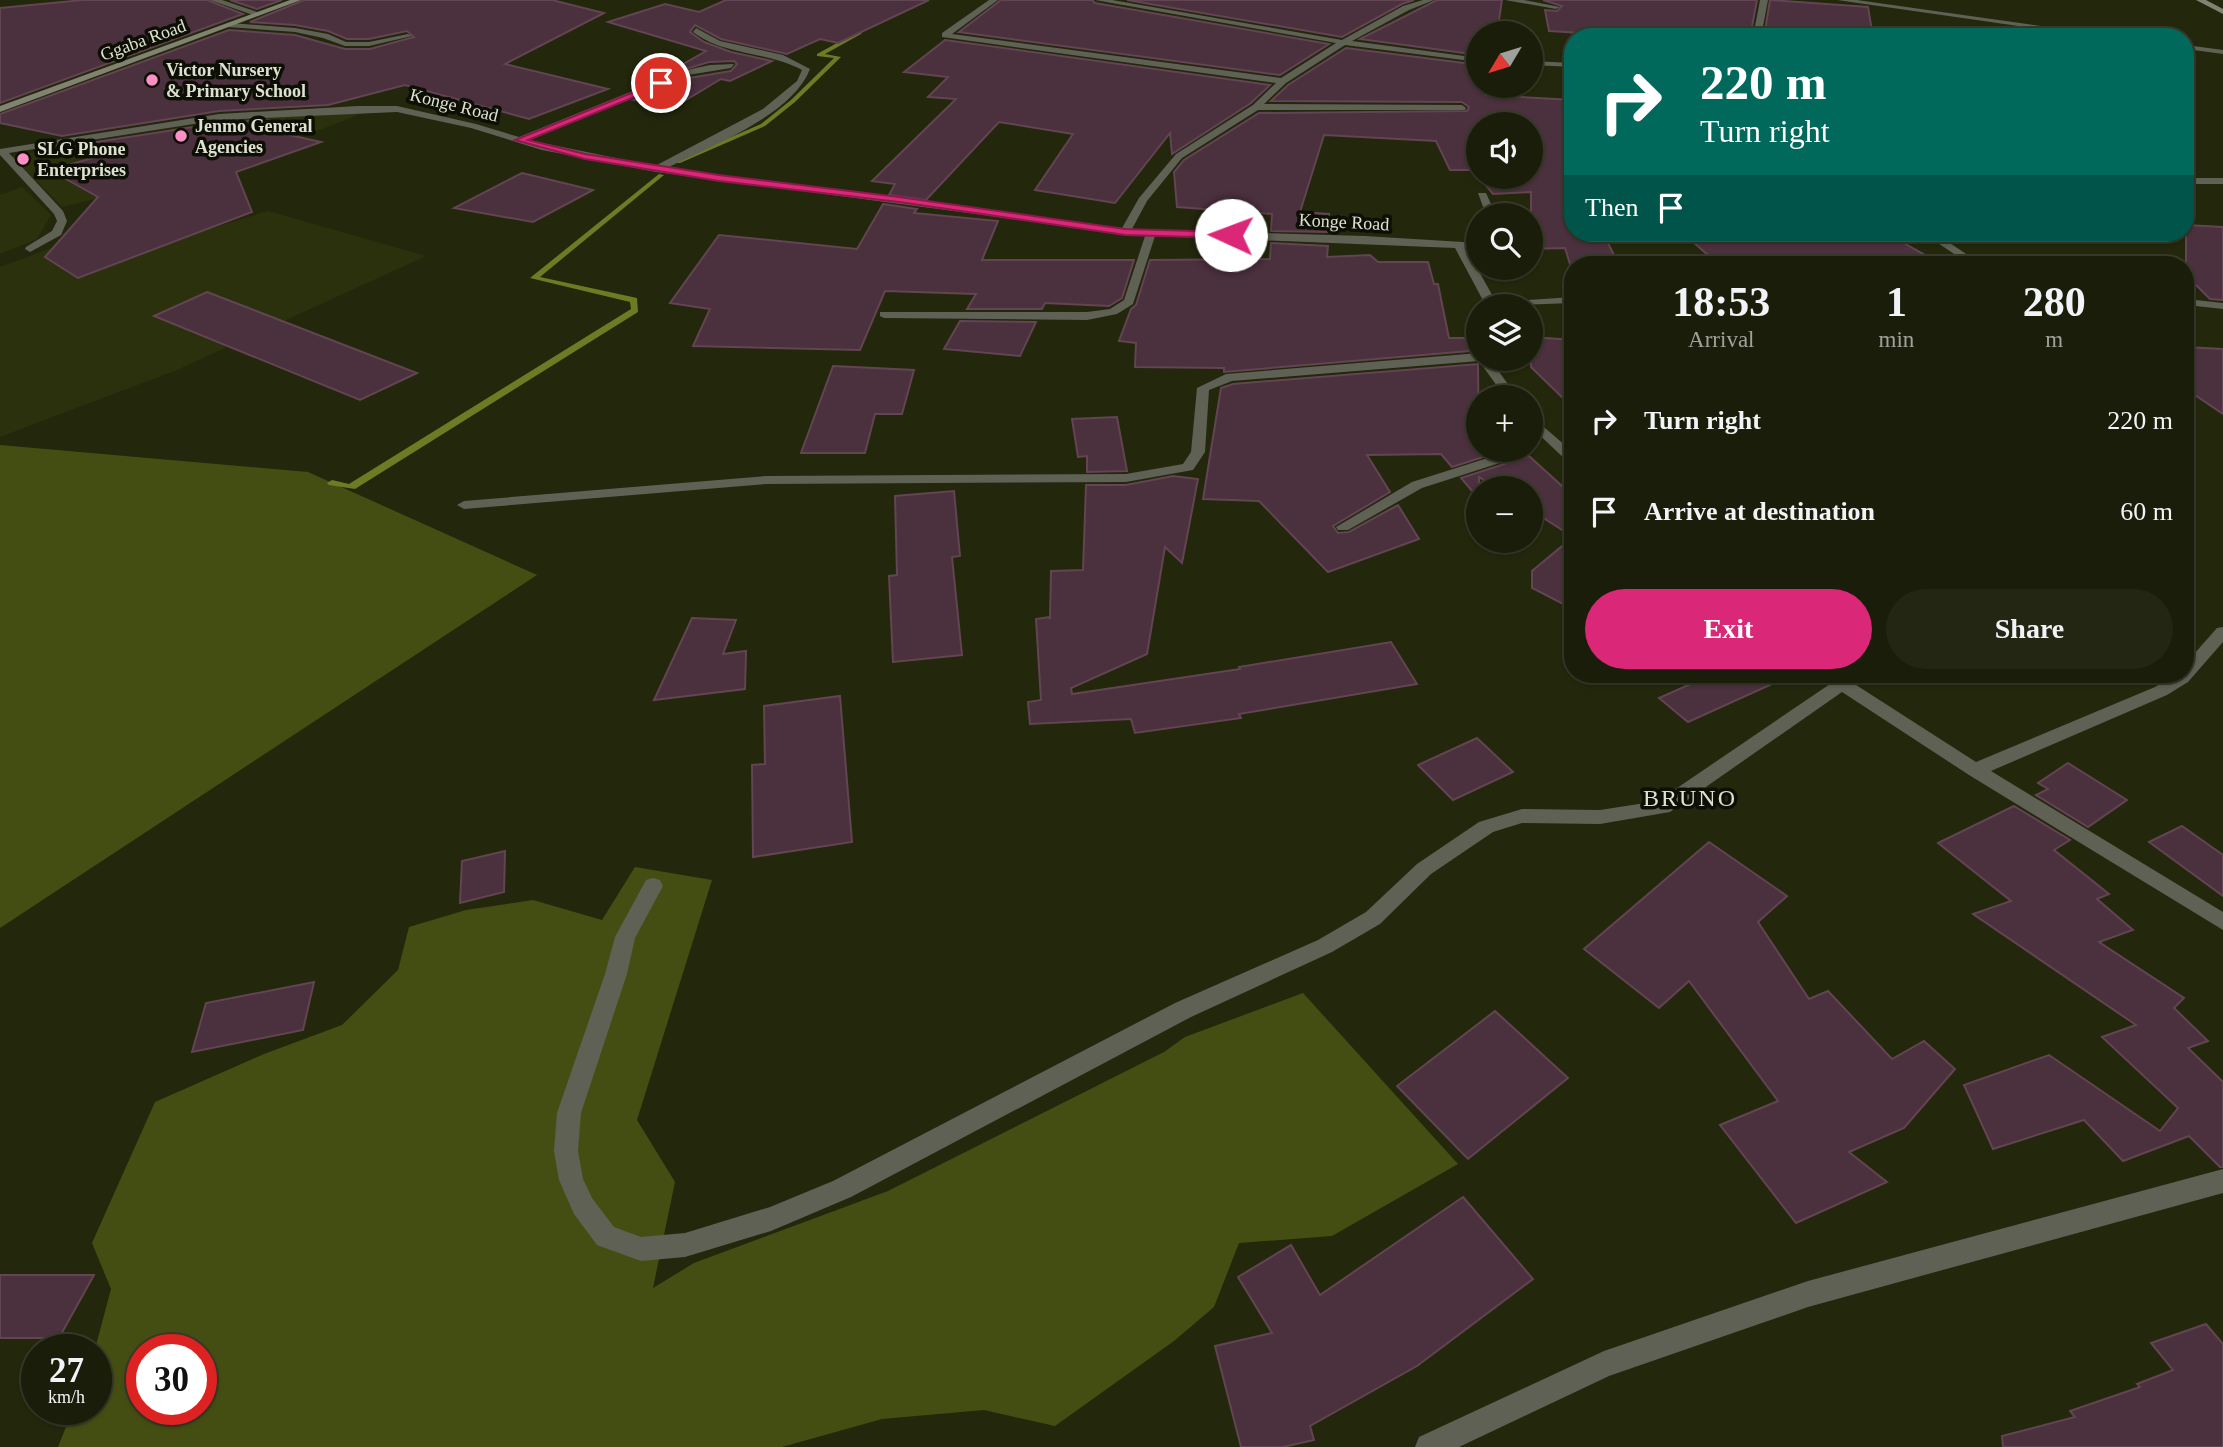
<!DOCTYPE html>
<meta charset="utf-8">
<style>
body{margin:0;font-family:Georgia,serif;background:#232612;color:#f1f3f6;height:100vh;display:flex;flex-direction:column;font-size:26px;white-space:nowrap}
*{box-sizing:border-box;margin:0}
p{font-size:23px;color:#9fa29c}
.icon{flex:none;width:38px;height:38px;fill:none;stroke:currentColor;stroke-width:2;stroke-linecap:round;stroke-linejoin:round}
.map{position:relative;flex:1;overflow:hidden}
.side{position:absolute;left:1564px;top:256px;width:630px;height:427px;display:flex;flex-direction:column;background:#1a1d09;border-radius:28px;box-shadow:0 2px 5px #0004,0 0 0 2px #383b2a}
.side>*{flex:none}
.guide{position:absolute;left:1564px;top:28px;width:630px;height:214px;border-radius:28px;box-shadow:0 2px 5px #0004,0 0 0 2px #383b2a;background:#00695c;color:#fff;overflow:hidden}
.needle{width:46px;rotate:232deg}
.tools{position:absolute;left:1466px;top:21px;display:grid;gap:14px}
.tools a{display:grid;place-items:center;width:77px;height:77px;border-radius:50%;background:#1a1d09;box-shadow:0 2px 5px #0004,0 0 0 2px #383b2a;font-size:35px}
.speed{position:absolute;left:21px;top:1334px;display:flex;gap:14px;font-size:35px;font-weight:700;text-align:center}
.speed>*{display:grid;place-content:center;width:91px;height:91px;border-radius:50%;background:#1a1d09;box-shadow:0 2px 5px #0004,0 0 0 2px #383b2a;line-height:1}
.speed small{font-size:18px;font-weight:400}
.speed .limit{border:10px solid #d22;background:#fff;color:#111}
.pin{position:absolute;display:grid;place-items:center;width:60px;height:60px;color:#fff;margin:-30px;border:4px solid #fff;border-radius:50%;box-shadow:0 2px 7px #0007}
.me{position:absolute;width:77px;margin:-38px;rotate:272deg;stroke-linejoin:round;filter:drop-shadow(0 0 5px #0008)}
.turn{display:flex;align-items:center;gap:24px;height:147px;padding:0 21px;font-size:32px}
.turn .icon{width:91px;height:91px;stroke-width:2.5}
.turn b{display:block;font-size:49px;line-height:60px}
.then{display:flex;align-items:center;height:66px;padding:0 21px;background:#0003;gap:14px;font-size:26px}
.eta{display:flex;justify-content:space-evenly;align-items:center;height:119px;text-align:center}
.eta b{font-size:42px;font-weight:700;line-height:49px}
.button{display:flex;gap:14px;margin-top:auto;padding:14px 21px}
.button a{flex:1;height:80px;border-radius:42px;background:#db2777;color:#fff;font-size:28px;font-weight:700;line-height:80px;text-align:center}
.button a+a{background:#232612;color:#f1f3f6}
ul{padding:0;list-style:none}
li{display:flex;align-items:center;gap:21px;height:91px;padding:0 21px}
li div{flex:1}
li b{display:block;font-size:26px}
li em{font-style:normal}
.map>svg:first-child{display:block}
</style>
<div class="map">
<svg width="2223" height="1447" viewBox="0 0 2223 1447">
<rect width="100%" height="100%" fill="#23270c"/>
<!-- built -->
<g fill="#2b310d">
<polygon points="363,113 256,155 134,190 62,207 12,156 238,119"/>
<polygon points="22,187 51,215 37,239 0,254 0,195"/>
<polygon points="128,207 209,229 268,211 426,256 177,370 0,437 0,267 51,248 76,222"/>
</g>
<!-- green -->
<g fill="#454e12" fill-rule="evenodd">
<polygon points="0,445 308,472 537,575 0,928"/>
<path d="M635 867 712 880 637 1120 675 1182 653 1288 694 1263 888 1191 1164 1052 1185 1037 1303 993 1458 1164 1332 1236 1239 1243 1214 1307 1174 1341 1055 1426 984 1410 882 1419 782 1447H58L73 1409H96L95 1349 111 1289 92 1243 155 1102 264 1054 342 1025 398 970 409 927 466 910 533 900 602 920ZM142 1349H201V1409H142Z"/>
</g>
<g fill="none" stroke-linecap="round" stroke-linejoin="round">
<!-- stream -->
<g fill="#6d7b24" fill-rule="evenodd">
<polygon points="862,26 865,28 861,34 825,54 841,57 795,102 765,126 680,163 676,163 676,161 761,124 791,100 834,58 817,56 817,54 857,32"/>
<polygon points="659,174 664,175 540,277 637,298 638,312 355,489 329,485 327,483 332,480 349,484 631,309 630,302 530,278"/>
</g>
</g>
<!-- building -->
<g fill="#4b303d" stroke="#624452" stroke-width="2">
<polygon points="83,0 207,0 243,14 0,103 0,8"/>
<polygon points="230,0 282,0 257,9"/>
<polygon points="304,0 552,0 604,13 505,64 608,89 529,119 405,85 328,105 219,111 62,136 0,123 0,114 229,30 295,35 345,49 370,49 414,37 407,31 369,39 347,39 328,31 295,25 250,22"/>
<polygon points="726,0 929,0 838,43 820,39 787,54 721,39 695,25 690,32 704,42 731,52 772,61 730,81 721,79 676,106 634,100 689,78 731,71 737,64 734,61 709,62 662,76 706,51 608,22 665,4 699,12"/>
<polygon points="1001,0 1092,0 1095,3 1329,44 1280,75 959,32"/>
<polygon points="1127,0 1414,0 1402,4 1342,37"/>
<polygon points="1437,0 1502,0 1497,33 1479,33 1479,55 1360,39"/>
<polygon points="1543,0 1757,0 1750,37 1649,37 1549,31 1545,10 1557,11 1562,6"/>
<polygon points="1770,0 1868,7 1873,37 1764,37"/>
<polygon points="945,40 1270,85 1251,103 1172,154 1170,133 1115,203 1035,190 1073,134 999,122 926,200 889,195 895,184 872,181 956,99 928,97 948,77 904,72"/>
<polygon points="1346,48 1479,65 1479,86 1487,86 1486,95 1573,100 1573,233 1603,233 1617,261 1615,261 1616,264 1570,264 1565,248 1531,249 1531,192 1493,194 1479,177 1531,177 1531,124 1479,124 1479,176 1474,170 1450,170 1436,141 1324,135 1300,212 1329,214 1328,232 1271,231 1272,214 1177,207 1174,172 1184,160 1259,113 1467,111 1469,107 1462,102 1271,101 1288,85"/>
<polygon points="270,120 248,126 321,142 236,172 252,212 78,278 45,257 98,197 50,170 121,150 90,143 219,123"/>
<polygon points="522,173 593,190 533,222 454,208"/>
<polygon points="883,204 917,209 914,213 998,221 982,260 1134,260 1122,298 1109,306 1045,303 1042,309 967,309 976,294 885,291 860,350 693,346 710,309 670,303 719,235 857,249"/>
<polygon points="2186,225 2223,227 2223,300 2210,299 2186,275"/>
<polygon points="1683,233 1886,233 1941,264 1718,264"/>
<polygon points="1271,243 1328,246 1327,257 1370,255 1378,262 1428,262 1434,284 1438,284 1449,338 1465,338 1469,351 1224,372 1224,368 1135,367 1136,343 1119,341 1131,309 1136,305 1150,260 1270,259"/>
<polygon points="207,292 417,373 360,400 154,316"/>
<polygon points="960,321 1036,322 1020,356 944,349"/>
<polygon points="1531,337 1573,340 1573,408 1531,367"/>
<polygon points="2186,347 2223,349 2223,414 2186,389"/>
<polygon points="1478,364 1479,450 1505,450 1452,467 1441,454 1367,455 1390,492 1333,526 1338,533 1349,532 1398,505 1419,539 1328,572 1259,501 1203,499 1221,388 1233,384"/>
<polygon points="833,366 914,370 902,414 875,414 865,453 801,453"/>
<polygon points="1117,417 1127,471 1087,472 1087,456 1078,457 1072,419"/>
<polygon points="1529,456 1573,496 1573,537 1531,510 1531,488 1496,488 1479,477 1479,499 1461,478"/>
<polygon points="1173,476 1198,479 1182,563 1165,547 1147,654 1071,688 1072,694 1240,669 1239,667 1391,642 1417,684 1239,714 1241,718 1135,733 1131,719 1030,724 1028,702 1041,700 1036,619 1049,617 1050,619 1051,571 1083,570 1086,485 1126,485"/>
<polygon points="954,491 960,556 952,557 962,655 893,662 889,576 897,575 895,496"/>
<polygon points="1573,537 1573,609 1532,588 1532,571"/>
<polygon points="692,618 736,620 723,654 746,651 745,689 654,700"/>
<polygon points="1713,674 1794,674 1688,722 1659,698"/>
<polygon points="840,696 852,842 753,857 752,765 765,764 764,706"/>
<polygon points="1477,738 1513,772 1453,800 1418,765"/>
<polygon points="2068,763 2127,800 2088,827 2036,795 2048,789 2038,783"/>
<polygon points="2014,806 2070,840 2054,850 2109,894 2097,899 2133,930 2099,942 2184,998 2174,1008 2208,1041 2188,1048 2223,1082 2223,1167 2220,1167 2189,1136 2123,1161 2084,1120 1993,1149 1964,1085 2049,1055 2160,1131 2178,1108 2102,1037 2136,1025 1973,914 2011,901 1938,843"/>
<polygon points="2182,826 2223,855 2223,896 2149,842"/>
<polygon points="1709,842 1787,896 1758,922 1809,999 1828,991 1892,1059 1924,1041 1955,1069 1904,1128 1849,1152 1887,1182 1796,1223 1720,1125 1778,1101 1689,981 1659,1008 1584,949"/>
<polygon points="505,851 504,892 460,903 462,861"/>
<polygon points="314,982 303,1030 192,1052 206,1003"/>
<polygon points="1495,1011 1568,1078 1468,1159 1397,1086"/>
<polygon points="1463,1197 1533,1279 1417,1366 1310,1426 1314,1440 1283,1447 1241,1447 1215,1346 1272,1333 1238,1277 1291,1245 1320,1295"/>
<polygon points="0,1275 94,1275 59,1338 0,1338"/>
<polygon points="2206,1324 2223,1344 2223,1447 2003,1447 2002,1436 2075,1417 2070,1411 2140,1387 2137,1384 2173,1370 2151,1343"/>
</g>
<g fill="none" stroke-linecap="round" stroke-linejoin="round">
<!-- street -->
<g fill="#5e6154" fill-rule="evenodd">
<polygon points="210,0 222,0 263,14 256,16"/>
<path d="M989 0H998L952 34 1281 78 1336 43 1095 0H1112L1342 40 1403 6 1423 0H1434L1409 10 1352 41 1479 58V62L1345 45 1286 83 1264 104 1462 105 1466 108 1465 110H1258L1182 158 1147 201 1132 229 1365 236 1479 243V249L1466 248 1496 302 1573 297V303L1486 306 1455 248 1155 236 1133 304 1117 314 1087 320 884 318 880 316V312H1087L1110 309 1124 300 1145 236 656 172 542 150 471 128 397 112 219 120 9 153 63 211 67 221 61 235 30 252 25 249 26 247 52 231 57 221 54 214 0 155V149L219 114 358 106H397L476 124 519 137 682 71 710 65 734 64 731 68 688 75 528 140 655 166 763 109 797 81 802 70C768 51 724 56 693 32L696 28 720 41 783 55 810 69C792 116 710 146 667 168L1122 228 1139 198 1176 154 1253 105 1276 83 942 37V33Z"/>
<polygon points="1505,0 1524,0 1560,7 1556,9"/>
<polygon points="1760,0 1768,0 1761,37 1753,37"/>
<polygon points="1837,0 1857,0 2118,37 2095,37"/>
<polygon points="231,23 295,28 328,34 346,42 369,42 408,34 412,36 369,46 345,46 323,38 295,32 228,27"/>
<polygon points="2186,45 2223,50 2223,54 2186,49"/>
<polygon points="1531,61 1573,63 1573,67 1531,65"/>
<rect x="2186" y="178" width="37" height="6"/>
<polygon points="1478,193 1486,193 1496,215 1486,215"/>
<polygon points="1923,233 1935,233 1981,264 1969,264"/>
<polygon points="2186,299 2223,303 2223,309 2186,305"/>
<polygon points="1479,353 1479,359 1490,359 1517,397 1505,397 1479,361 1232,381 1209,390 1205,452 1193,470 1126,482 766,484 464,509 457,505 464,501 766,476 1126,474 1183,464 1191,452 1197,388 1226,374"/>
<polygon points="1531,416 1573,452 1573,463 1568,462 1531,427"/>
<polygon points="1531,448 1533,450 1531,453 1422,488 1348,530 1338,530 1336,527 1412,482 1513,450"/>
<polygon points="2223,627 2223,642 2188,682 2167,695 1991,771 2223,912 2223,930 1969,775 1842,692 1670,812 1600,824 1522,823 1493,832 1431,874 1380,924 1332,952 1191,1017 851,1197 771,1231 685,1257 641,1261 597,1245 574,1214 559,1180 554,1151 557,1113 605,974 615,937 646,880 653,878 660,880 663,886 635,938 627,974 581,1113 578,1151 583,1179 592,1198 614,1227 641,1237 685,1233 770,1207 833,1181 1175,1003 1318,940 1366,912 1417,864 1479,822 1522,809 1600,810 1658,801 1830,684 1819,674 1839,674 1976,762 2155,687 2176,674 2186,674 2186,663 2217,628"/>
<polygon points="2223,1169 2223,1193 1808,1307 1609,1376 1459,1447 1415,1447 1419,1437 1604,1351 1808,1281"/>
</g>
<!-- secondary -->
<g fill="#7f836f" fill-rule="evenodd">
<polygon points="290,0 301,0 0,112 0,106"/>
<polygon points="2196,0 2206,0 2223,9 2223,14"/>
</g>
</g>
<!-- route -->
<polygon fill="#db2777" stroke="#8e194d" stroke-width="2" points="661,81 664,85 528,140 585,154 719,175 899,197 1125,229 1231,232 1235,235 1231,238 1125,235 899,202 719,181 585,159 515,140"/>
<!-- markers -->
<g fill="#fb8fc6" stroke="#0d0f05" stroke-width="2.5">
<circle cx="152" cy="80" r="7"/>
<circle cx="181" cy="136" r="7"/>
<circle cx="23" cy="159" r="7"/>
</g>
<g text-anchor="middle" stroke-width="7" stroke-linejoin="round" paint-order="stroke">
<!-- far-street labels -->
<g font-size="18" fill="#dde1d1" stroke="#0d0f05">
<text transform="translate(143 40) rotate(-20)" y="6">Ggaba Road</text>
<text transform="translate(454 105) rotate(14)" y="6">Konge Road</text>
<text transform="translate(1344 222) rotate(3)" y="6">Konge Road</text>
</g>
<!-- far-poi labels -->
<g font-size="18" font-weight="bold" fill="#dde1d1" stroke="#0d0f05" text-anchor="start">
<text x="166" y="76">Victor Nursery<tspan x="166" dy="21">&amp; Primary School</tspan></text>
<text x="195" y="132">Jenmo General<tspan x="195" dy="21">Agencies</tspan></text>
<text x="37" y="155">SLG Phone<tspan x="37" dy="21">Enterprises</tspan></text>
</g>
<!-- quarter labels -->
<g font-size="24" letter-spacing="2" fill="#dde1d1" stroke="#0d0f05">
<text x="1690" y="806">BRUNO</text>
</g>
</g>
</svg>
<div class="tools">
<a><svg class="needle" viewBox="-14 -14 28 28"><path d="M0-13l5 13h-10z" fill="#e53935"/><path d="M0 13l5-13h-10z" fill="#9fa29c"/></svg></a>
<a><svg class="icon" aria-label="sound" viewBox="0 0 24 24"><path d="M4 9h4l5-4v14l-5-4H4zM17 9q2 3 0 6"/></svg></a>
<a><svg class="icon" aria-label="search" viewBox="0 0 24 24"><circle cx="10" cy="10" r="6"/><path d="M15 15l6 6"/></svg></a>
<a><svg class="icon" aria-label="layers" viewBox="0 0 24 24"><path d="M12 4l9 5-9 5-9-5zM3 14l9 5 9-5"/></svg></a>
<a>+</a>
<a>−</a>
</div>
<div class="speed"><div>27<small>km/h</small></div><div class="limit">30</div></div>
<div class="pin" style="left:661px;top:83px;background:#d93025"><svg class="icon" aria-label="arrive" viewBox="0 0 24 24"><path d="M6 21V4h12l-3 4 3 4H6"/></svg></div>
<svg class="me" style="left:1231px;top:235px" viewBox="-20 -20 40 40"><circle r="19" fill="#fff"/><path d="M0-13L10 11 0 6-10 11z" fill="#db2777"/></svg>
<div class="guide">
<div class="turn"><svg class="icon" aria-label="right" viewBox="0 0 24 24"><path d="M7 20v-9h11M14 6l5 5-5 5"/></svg><div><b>220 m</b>Turn right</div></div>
<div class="then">Then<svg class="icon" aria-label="arrive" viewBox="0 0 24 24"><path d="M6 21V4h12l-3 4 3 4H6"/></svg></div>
</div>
<section class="side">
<div class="eta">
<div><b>18:53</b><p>Arrival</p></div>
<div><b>1</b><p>min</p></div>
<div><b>280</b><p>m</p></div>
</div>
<ul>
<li><svg class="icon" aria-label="right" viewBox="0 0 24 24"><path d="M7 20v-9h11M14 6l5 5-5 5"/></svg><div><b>Turn right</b></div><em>220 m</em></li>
<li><svg class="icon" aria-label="arrive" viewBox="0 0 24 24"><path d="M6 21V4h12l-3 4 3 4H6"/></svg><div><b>Arrive at destination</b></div><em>60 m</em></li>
</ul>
<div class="button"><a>Exit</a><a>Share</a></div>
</section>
</div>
